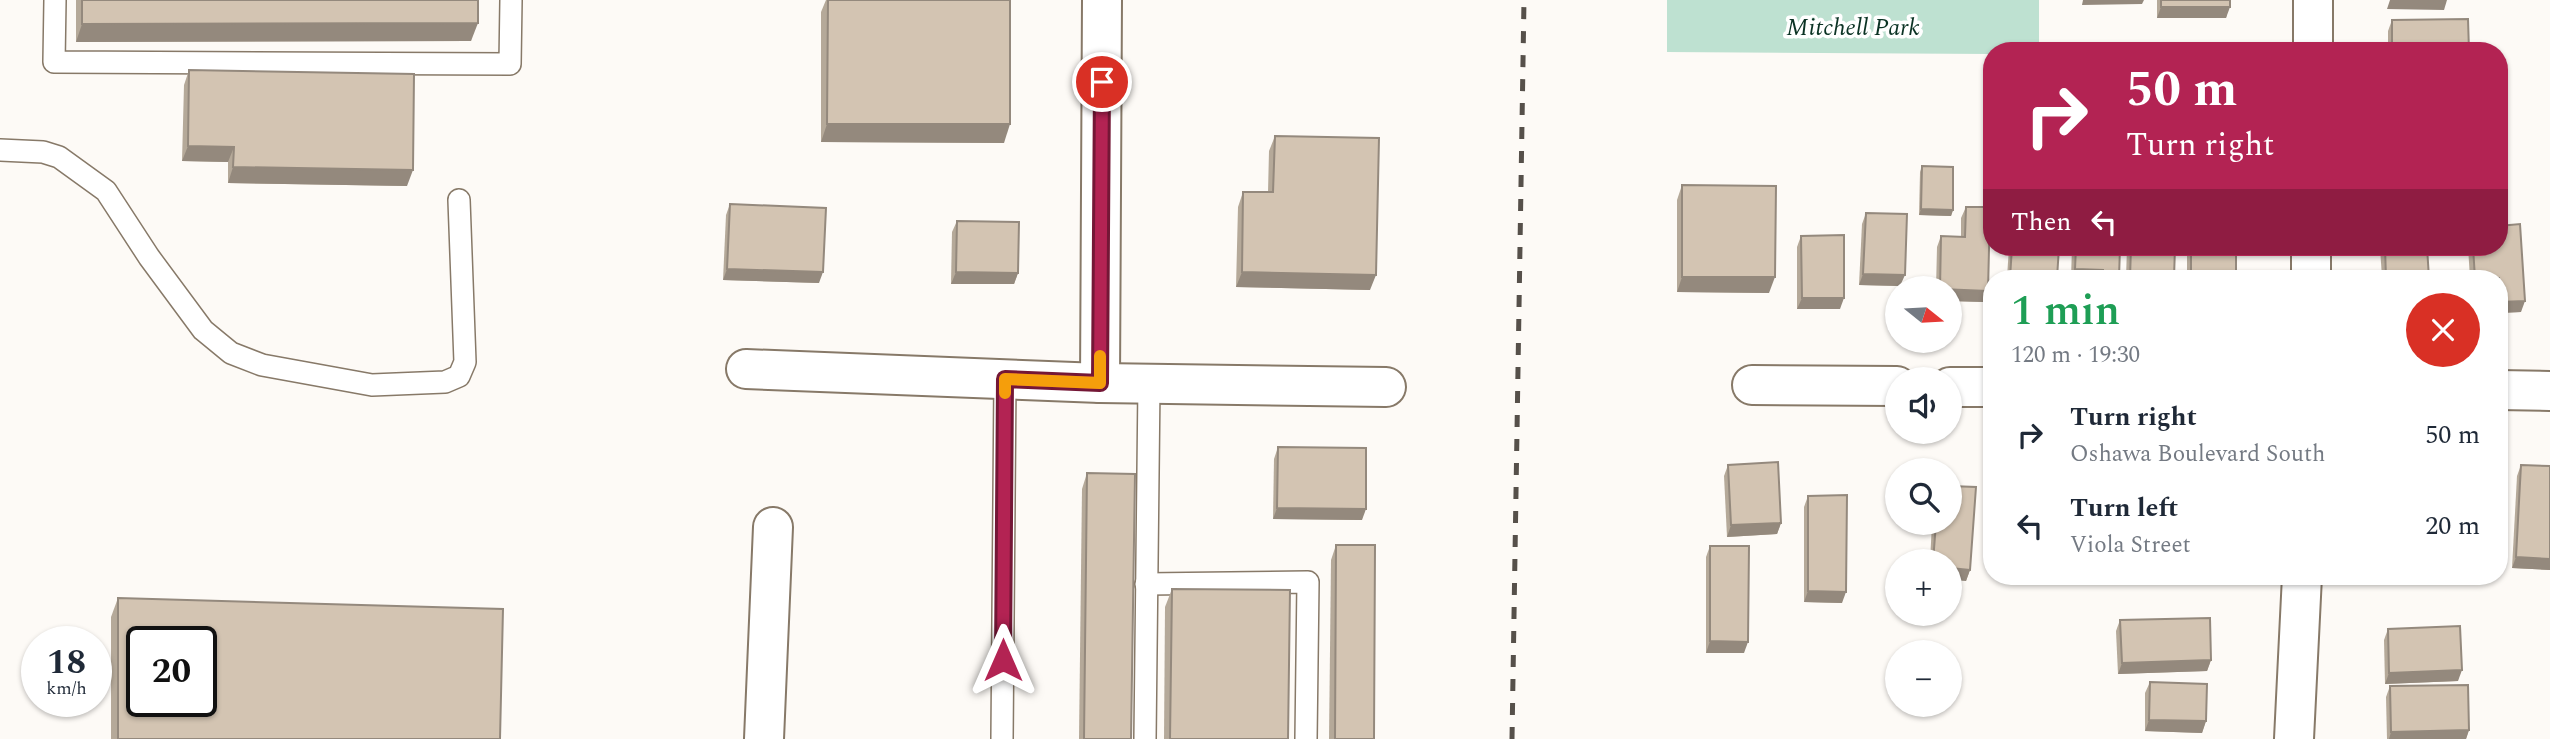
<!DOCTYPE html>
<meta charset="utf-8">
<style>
body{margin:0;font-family:Spectral,serif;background:#f6f6f7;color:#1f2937;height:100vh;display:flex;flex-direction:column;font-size:26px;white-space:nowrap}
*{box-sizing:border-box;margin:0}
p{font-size:23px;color:#747a83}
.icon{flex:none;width:38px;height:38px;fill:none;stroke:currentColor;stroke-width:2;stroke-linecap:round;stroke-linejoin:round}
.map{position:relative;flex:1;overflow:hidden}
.panel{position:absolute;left:1983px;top:270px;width:525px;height:315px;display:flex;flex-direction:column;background:#fff;border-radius:28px;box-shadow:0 2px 5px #0004}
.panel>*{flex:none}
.top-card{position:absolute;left:1983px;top:42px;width:525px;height:214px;border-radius:28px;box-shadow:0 2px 5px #0004;background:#b32353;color:#fff;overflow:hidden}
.needle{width:46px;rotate:108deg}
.buttons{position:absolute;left:1885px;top:276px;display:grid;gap:14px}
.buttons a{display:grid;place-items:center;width:77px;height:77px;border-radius:50%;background:#fff;box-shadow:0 2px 5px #0004;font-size:35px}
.speed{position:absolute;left:21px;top:626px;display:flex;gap:14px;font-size:35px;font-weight:700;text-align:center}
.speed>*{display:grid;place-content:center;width:91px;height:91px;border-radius:50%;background:#fff;box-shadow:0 2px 5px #0004;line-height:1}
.speed small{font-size:18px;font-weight:400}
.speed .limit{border:4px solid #111;border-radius:10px;background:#fff;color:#111}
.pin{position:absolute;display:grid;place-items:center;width:60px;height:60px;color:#fff;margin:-30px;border:4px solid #fff;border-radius:50%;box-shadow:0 2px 7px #0007}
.me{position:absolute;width:77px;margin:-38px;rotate:0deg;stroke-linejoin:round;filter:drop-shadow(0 0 5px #0008)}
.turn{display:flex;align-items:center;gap:24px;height:147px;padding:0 28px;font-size:32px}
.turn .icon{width:91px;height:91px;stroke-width:2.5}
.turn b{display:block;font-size:49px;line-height:60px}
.then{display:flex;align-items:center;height:66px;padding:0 28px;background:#0003;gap:14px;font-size:26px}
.round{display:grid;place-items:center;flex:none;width:74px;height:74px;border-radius:37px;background:#f6f6f7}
.overview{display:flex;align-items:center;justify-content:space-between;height:119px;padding:0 28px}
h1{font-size:42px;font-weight:600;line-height:52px;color:#1e9e55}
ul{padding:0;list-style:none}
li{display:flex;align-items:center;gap:21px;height:91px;padding:0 28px}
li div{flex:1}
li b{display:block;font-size:26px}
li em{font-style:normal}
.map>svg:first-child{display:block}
</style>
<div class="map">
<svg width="2550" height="739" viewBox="0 0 2550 739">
<rect width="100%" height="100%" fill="#fdfaf6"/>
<!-- green -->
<polygon fill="#bee1d1" points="1667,0 2039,0 2039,51 1992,51 1991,54 1667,52"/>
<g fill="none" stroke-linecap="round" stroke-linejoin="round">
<defs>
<g id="lane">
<polyline points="55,0 54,62 510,64 511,0"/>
<polyline points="0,150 43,152 59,157 106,191 149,257 203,330 231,353 262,365 372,385 445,382 459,376 465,362 459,200"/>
<polyline points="1146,584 1308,582 1306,739"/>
<polyline points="1002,739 1005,379"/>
<polyline points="1145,739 1149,384"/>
</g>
<g id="street">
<polyline points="2313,51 2313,0"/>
<polyline points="2311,278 2311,247"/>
<polyline points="746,369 1100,383 1386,387"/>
<polyline points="1100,383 1102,0"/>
<polyline points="1752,385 1897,386"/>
<polyline points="1950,387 1992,387"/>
<polyline points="2499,390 2550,391"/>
<polyline points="764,739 773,527"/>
<polyline points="2294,739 2302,576"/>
</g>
</defs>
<!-- lane casing -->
<use href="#lane" stroke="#877968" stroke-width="24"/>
<!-- street casing -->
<use href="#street" stroke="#877968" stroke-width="42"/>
<!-- lane -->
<use href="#lane" stroke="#fff" stroke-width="21"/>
<!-- street -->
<use href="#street" stroke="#fff" stroke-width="38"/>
<!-- rail -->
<polyline stroke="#56504a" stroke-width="5" stroke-dasharray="12 12" stroke-linecap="butt" points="1512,739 1524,0"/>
</g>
<!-- wall -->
<g fill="#b5a999">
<polygon points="76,0 478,0 471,41 76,42"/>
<polygon points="826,0 1010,0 1004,143 821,142 821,12"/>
<polygon points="2157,0 2230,0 2226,18 2157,18"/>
<polygon points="2392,20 2469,51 2388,51 2388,31"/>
<polygon points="189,70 407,186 228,183 228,162 182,161 184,85"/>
<polygon points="1275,136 1370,290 1236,287 1238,207 1243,192 1268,192 1269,151"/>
<polygon points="1922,166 1953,210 1951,216 1919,215 1920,172"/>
<polygon points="1682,185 1769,293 1677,292 1677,200"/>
<polygon points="730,204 819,283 723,280 726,215"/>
<polygon points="1966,207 1988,291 1984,302 1950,301 1950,289 1936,289 1937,247 1941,236 1961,237 1961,218"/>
<polygon points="1866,213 1900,286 1859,285 1862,224"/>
<polygon points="957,221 1018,273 1014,284 951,284 952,232"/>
<polygon points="1801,236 1840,309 1797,309 1797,247"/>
<polygon points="2009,247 2059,247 2057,278 2007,278"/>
<polygon points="2072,247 2120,247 2119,278 2071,278"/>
<polygon points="2127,247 2175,247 2174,278 2126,278"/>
<rect x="2187" y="247" width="49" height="31"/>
<polygon points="2380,247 2427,247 2429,278 2382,278"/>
<polygon points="2468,247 2499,247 2521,312 2499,313 2499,278 2470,278"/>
<polygon points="1278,447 1362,520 1273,519 1274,459"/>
<polygon points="1728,465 1781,523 1777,534 1727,537 1724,476"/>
<polygon points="2521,465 2550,570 2512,568 2517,476"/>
<polygon points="1087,473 1131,739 1079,739 1082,489"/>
<polygon points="1808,496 1842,603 1804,602 1804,507"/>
<polygon points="1932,523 1950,523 1970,570 1966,581 1950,562 1930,562"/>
<polygon points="1336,545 1374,739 1329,739 1331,560"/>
<polygon points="1710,546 1744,653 1706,653 1706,557"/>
<polygon points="1172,589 1288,739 1164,739 1165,607"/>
<polygon points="118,598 500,739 111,739 111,617"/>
<polygon points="2120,620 2211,660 2207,671 2118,674 2116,631"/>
<polygon points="2388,629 2458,681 2385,684 2384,640"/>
<polygon points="2150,682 2206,721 2202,733 2145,731 2145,693"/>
<polygon points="2390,686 2469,730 2466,739 2387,739 2386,697"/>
</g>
<!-- shaded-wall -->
<g fill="#94897d">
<polygon points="2083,0 2144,0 2142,4 2082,5"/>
<polygon points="2390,0 2447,0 2444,10 2387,9"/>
<polygon points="2161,7 2230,7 2226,18 2157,18"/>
<polygon points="478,23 471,41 76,42 82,24"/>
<polygon points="827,124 1010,124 1004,143 821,142"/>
<polygon points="188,146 234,147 228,162 182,161"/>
<polygon points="233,167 413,170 407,186 228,183"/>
<polygon points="1921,209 1953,210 1951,216 1919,215"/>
<polygon points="727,269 823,272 819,283 723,280"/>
<polygon points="2075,269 2103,270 2100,278 2072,278"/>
<polygon points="956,272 1018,273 1014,284 951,284"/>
<polygon points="1242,272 1376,275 1370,290 1236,287"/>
<polygon points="1863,274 1905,275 1900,286 1859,285"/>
<polygon points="1682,277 1775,277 1769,293 1677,292"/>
<polygon points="1950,290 1988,291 1984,302 1950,301"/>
<polygon points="1802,298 1844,298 1840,309 1797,309"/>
<polygon points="2525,301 2521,312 2499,313 2499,302"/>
<polygon points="1277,508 1366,509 1362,520 1273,519"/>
<polygon points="1781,523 1777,534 1727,537 1731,525"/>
<polygon points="2516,557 2550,559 2550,570 2512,568"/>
<polygon points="1950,568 1970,570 1966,581 1950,580"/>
<polygon points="1808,591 1846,592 1842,603 1804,602"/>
<polygon points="1710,641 1748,642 1744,653 1706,653"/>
<polygon points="2211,660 2207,671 2118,674 2122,663"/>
<polygon points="2462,670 2458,681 2385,684 2389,673"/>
<polygon points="2149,720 2206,721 2202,733 2145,731"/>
<polygon points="2469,730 2466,739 2389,739 2391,732"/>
</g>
<!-- building -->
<g fill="#d3c4b2" stroke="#94897d" stroke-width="2" fill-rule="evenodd">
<polygon points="82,0 478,0 478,23 82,24"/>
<polygon points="828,0 1010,0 1010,124 827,124"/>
<rect x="2161" y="0" width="69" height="7"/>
<polygon points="2468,19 2469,51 2392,51 2392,20"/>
<polygon points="189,70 414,74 413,170 233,167 234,147 188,146"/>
<polygon points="1275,136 1379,138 1376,275 1242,272 1243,192 1273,192"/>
<polygon points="1922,166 1953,167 1953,210 1921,209"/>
<polygon points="1682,185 1776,186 1775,277 1682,277"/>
<polygon points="730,204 826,208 823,272 727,269"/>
<polygon points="1966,207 1990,207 1988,291 1940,289 1941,236 1965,237"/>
<polygon points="1866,213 1907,214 1905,275 1863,274"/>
<polygon points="957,221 1019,222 1018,273 956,272"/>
<polygon points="2520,224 2525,301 2499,302 2499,278 2475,278 2473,247 2499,247 2499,226"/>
<polygon points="1844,235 1844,298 1802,298 1801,236"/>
<polygon points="2012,247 2059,247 2057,278 2010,278"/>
<polygon points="2076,247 2120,247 2119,278 2103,278 2103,270 2075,269"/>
<polygon points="2131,247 2175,247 2174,278 2130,278"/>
<rect x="2191" y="247" width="45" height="31"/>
<polygon points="2385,247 2427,247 2429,278 2386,278"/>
<polygon points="1278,447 1366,448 1366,509 1277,508"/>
<polygon points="1778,462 1781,523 1731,525 1728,465"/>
<polygon points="2521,465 2550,466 2550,559 2516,557"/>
<polygon points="1087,473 1135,474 1131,739 1084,739"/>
<polygon points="1950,486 1976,487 1970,570 1950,568 1950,562 1933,562 1936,523 1950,523"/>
<polygon points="1847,495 1846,592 1808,591 1808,496"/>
<polygon points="1336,545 1375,545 1374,739 1335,739"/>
<polygon points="1710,546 1749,546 1748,642 1710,641"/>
<polygon points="1172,589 1290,590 1288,739 1170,739"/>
<path d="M118 598 503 609 500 739H118ZM142 642H201V702H142Z"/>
<polygon points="2210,618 2211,660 2122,663 2120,620"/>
<polygon points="2460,626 2462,670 2389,673 2388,629"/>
<polygon points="2150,682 2207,684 2206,721 2149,720"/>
<polygon points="2468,685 2469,730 2391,732 2390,686"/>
</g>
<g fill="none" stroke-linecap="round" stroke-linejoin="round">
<defs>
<polyline id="route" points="1003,660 1005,379 1100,383 1102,82"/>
</defs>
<!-- route casing -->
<use href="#route" stroke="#741736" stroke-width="18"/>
<!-- route -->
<use href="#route" stroke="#b32353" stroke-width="12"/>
<!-- slow -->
<polyline stroke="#f59e0b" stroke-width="12" points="1005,393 1005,379 1100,383 1100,356"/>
</g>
<g text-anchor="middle" stroke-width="7" stroke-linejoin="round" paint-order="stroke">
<!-- park labels -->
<g font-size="24" font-style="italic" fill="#0b3324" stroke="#fff">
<text x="1853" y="35">Mitchell Park</text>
</g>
</g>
</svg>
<div class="buttons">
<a><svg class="needle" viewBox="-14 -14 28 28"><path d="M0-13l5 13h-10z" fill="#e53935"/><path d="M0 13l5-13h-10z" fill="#747a83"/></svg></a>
<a><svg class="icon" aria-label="sound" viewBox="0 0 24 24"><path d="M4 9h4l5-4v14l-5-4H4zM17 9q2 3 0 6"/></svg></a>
<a><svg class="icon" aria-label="search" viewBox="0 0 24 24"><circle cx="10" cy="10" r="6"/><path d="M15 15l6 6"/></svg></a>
<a>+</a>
<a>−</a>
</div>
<div class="speed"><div>18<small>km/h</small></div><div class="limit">20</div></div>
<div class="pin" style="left:1102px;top:82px;background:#d93025"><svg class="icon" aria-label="arrive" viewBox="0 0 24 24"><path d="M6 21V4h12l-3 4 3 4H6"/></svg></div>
<svg class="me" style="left:1003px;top:660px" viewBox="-20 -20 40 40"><path d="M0-17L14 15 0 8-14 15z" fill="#b32353" stroke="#fff" stroke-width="4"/></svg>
<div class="top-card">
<div class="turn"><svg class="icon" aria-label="right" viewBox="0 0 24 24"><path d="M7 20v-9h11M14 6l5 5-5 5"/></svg><div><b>50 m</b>Turn right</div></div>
<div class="then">Then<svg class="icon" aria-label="left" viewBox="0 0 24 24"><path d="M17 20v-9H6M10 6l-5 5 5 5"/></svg></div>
</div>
<section class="panel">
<div class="overview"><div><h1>1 min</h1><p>120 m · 19:30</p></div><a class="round" style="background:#d93025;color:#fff"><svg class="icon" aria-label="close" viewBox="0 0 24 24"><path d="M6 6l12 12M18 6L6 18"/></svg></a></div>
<ul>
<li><svg class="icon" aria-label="right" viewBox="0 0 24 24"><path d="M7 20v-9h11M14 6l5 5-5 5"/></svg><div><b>Turn right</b><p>Oshawa Boulevard South</p></div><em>50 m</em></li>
<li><svg class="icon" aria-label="left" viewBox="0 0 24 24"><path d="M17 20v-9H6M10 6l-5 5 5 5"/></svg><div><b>Turn left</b><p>Viola Street</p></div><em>20 m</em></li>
</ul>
</section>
</div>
